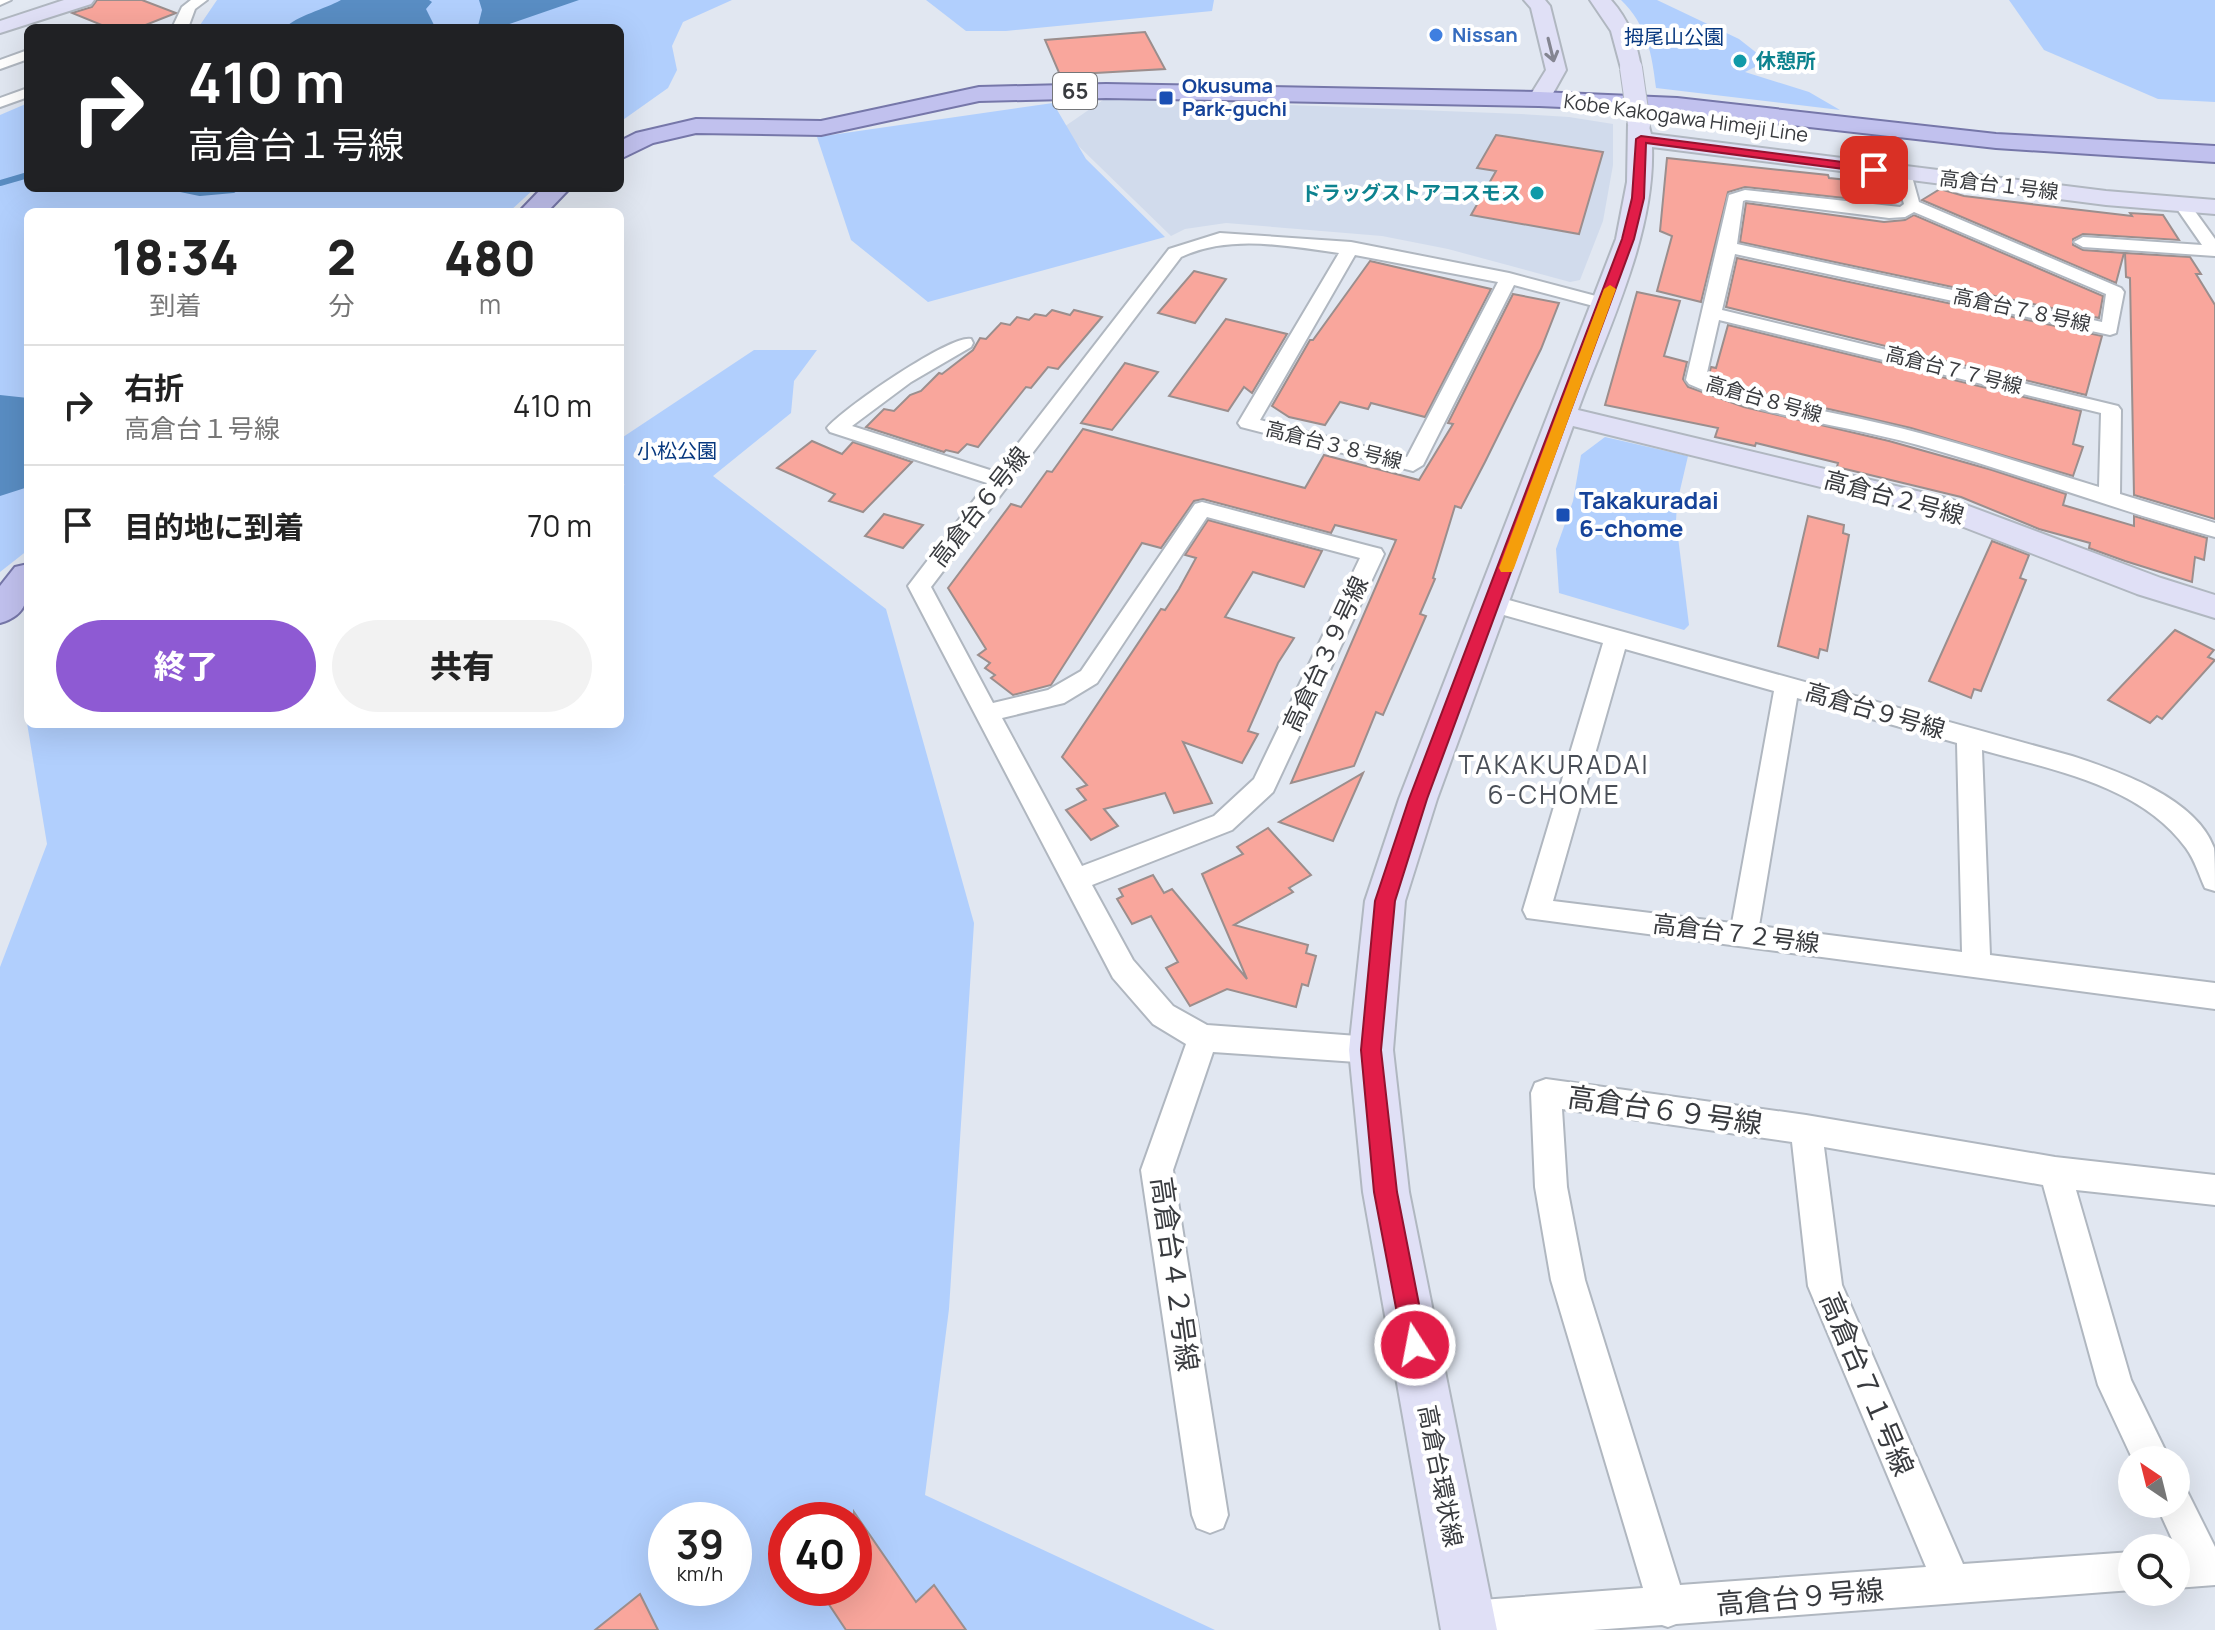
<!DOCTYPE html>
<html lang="ja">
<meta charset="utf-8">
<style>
body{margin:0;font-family:Manrope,"Noto Sans JP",sans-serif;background:#f2f2f2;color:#222;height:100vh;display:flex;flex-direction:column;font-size:30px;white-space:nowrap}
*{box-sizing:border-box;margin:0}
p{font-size:26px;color:#767676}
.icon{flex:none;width:44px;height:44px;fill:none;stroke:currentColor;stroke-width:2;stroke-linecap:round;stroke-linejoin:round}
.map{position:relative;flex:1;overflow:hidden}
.side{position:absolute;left:24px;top:208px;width:600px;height:520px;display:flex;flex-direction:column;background:#fff;border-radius:12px;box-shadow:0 8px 32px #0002}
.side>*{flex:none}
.guide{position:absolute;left:24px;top:24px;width:600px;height:168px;border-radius:12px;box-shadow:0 8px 32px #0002;background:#202124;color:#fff;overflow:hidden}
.needle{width:52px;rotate:325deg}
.buttons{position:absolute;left:2118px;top:1446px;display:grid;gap:16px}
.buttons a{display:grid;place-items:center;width:72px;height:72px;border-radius:50%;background:#fff;box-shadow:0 8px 32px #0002;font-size:40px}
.speed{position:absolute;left:648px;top:1502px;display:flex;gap:16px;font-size:40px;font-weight:700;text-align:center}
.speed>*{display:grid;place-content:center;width:104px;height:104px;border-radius:50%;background:#fff;box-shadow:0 8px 32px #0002;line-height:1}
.speed small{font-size:20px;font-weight:400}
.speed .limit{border:12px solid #d22;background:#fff;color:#111}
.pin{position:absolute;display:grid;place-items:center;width:68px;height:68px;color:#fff;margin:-34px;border-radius:16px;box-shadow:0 4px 12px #0006}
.me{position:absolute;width:88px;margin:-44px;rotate:349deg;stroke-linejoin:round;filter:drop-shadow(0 0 6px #0008)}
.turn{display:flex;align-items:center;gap:28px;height:168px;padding:0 32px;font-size:36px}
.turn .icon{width:104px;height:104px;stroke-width:2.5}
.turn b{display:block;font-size:56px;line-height:68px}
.eta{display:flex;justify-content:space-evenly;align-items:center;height:136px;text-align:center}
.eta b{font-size:48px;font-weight:800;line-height:56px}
.cta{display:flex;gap:16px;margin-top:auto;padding:16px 32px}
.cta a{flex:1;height:92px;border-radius:48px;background:#8e5ad3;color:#fff;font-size:32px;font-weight:800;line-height:92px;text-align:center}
.cta a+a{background:#f2f2f2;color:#222}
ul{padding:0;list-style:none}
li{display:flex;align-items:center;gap:24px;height:120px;padding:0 32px;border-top:2px solid #e0e0e0}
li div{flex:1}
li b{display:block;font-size:30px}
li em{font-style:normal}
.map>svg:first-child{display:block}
</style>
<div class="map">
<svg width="2215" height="1630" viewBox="0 0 2215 1630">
<rect width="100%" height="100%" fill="#e1e7f1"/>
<!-- built -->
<polygon fill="#d1dbec" points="1106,98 1521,114 1569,117 1613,124 1613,165 1603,221 1580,280 1570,282 1448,249 1382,236 1226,223 1185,229 1171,236 1061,129"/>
<!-- green -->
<g fill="#b1cffd" fill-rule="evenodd">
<polygon points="217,0 732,0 683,22 672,46 677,70 668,88 620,122 620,28 198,28"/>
<polygon points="926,0 1214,0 1212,11 1006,31 966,31"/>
<path d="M1621 0H1657L1739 39 1767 61 1745 72 1809 92 1840 110 1656 88C1652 54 1647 25 1621 0Z"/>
<polygon points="2009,0 2215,0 2215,102 2158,99 2044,50"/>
<polygon points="28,103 28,188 535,188 509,212 28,212 28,550 0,572 0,115"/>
<polygon points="1053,103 1086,159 1165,237 928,302 851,240 817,137"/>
<path d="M754 350H817L794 381 791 413 713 476 886 609 974 923 949 1309 925 1495 1215 1630H0V967L47 844 26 717 28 712V724H620V486L625 485 620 482V439ZM666 1520H734V1588H666ZM786 1520H854V1588H786Z"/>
<polygon points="1605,437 1688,456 1677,503 1676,521 1689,625 1684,630 1559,593 1556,549 1573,501 1581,455"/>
</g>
<!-- water -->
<g fill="#598dc3">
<path d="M341 0H429L432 2 426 9 434 25 429 28H285C296 16 325 9 341 0Z"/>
<polygon points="479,0 579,0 498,28 478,26 482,10"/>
<polygon points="0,395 28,398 28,487 0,496"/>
</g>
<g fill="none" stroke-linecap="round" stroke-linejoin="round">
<!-- stream -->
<g stroke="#598dc3" stroke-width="6">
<polyline points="0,183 28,175"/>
<polyline points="176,188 200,193 233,190"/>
</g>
</g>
<!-- building -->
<g fill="#f9a69c" stroke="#9b8e8d" stroke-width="2">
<polygon points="97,0 142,0 176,13 138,28 109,28 72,13 92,7"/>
<polygon points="1145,32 1165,69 1060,75 1045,40"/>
<polygon points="1496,135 1603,152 1579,234 1471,215 1496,171 1477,168"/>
<polygon points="1667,158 1828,175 1829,178 1877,183 1881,202 1745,187 1728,192 1701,302 1657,291 1672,236 1660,231"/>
<polygon points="1940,189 1964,196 2014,202 2132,216 2130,213 2163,215 2179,240 2083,234 2073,239 2073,245 2083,250 2124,253 2116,283 1922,200"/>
<polygon points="1746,203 1884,222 1905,220 1914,215 2103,296 2099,318 1740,242"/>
<polygon points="2125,253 2190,257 2201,274 2196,274 2215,305 2215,519 2134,495 2130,278 2126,277"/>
<polygon points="1737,258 2102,336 2086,395 1726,307"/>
<polygon points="1370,261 1491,289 1425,417 1371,403 1368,409 1340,402 1325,425 1289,417 1272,406 1310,340 1313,340"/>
<polygon points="1194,271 1226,279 1195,323 1158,313"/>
<polygon points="1637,292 1680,301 1664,356 1687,362 1683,379 1688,387 1744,407 1889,441 1992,470 2066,494 2063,505 2134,526 2134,516 2207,538 2204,560 2195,557 2192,582 2125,561 2089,548 2090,543 2039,529 1961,497 1837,467 1838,463 1756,443 1755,446 1715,437 1718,428 1605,405"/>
<polygon points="1513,294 1559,303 1541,349 1485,462 1461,508 1455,506 1433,578 1435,579 1420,614 1426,616 1383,715 1376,712 1354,766 1291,783 1396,540 1335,525 1331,533 1203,499 1194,501 1161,548 1142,543 1051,685 1013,695 991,678 995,675 985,668 990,663 978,655 986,649 948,588 1011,504 1021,507 1047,471 1052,472 1083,429 1305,488 1324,455 1419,480 1453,424 1448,423"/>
<polygon points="1052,310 1070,315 1074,310 1102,317 1058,369 1048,367 1031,388 1026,387 978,447 967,444 958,453 946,450 944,452 866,427 884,409 894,411 910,395 921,391 939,373 942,374 973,350 980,338 986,339 1001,323 1010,325 1017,317 1029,320 1035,314 1046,316"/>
<polygon points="1226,319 1287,334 1252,393 1244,387 1228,411 1169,396"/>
<polygon points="1728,325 2081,411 2073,444 2083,447 2073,476 1911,428 1772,396 1709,375 1711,367 1716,368"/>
<polygon points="1125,363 1158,372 1112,430 1081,423"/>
<polygon points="812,441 842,454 853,442 912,462 863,512 829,501 835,494 777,468"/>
<polygon points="884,514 923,525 903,548 865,536"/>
<polygon points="1808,516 1844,525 1843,533 1849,535 1827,651 1820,649 1818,658 1778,646"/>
<polygon points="1208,520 1322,551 1304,587 1253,572 1225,617 1294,638 1278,663 1248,731 1258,734 1242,763 1183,742 1212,803 1174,813 1165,793 1104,809 1118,826 1091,840 1066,810 1086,800 1077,789 1087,785 1062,757 1161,609 1165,610 1179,589 1196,558 1185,555"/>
<polygon points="1992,541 2029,555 2020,578 2026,580 1981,691 1974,689 1971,698 1929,681"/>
<polygon points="2175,630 2214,650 2208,657 2215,660 2162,719 2157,716 2150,723 2108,700"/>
<polygon points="1363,773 1333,841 1279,822"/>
<polygon points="1268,828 1311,875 1289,888 1293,892 1234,925 1308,945 1306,953 1316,956 1308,986 1302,984 1296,1007 1227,989 1190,1006 1166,968 1178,962 1151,916 1132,924 1117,899 1123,896 1119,889 1153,875 1164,893 1172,889 1247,979 1202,874 1243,854 1237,847"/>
<polygon points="854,1512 916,1602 934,1585 966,1630 846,1630 818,1588 854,1588"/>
<polygon points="640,1594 658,1630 595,1630"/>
</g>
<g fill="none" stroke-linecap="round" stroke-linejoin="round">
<defs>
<g id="street">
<polygon points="0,0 11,0 0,5"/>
<polygon points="191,0 207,0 195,9 188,28 172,28 182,7"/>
<polygon points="28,50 28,59 0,69 0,60"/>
<polygon points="28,88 28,97 0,107 0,98"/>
<path d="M1903 168 1911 173 1919 202 2121 288 2124 292 2116 333 2110 335 1735 254 1722 310 2118 406 2121 410 2120 494 2215 523V537C2115 510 2018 473 1918 445 1842 424 1762 417 1689 384L1686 380 1729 195 1745 190 1900 207 1904 204 1895 173ZM1746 200 1889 218 1905 217 1914 212 2106 294 2102 322 1737 244 1743 201ZM1719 320 2101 413 2099 487C2027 465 1956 441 1883 424 1823 409 1762 403 1706 377Z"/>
<polygon points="2183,201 2189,203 2215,239 2215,256 2083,247 2074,242 2083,237 2202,245 2175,206"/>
<path d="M1220 233 1351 242 1509 273 1611 300 1614 304 1605 309 1514 285 1423 465 1413 471 1241 427 1238 423 1339 253C1287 246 1230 234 1181 257L931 587 993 703 1048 690 1081 671 1195 504 1202 502 1373 547 1381 549 1384 554 1273 792 1232 830 1092 885 1133 960 1173 1006 1207 1025 1371 1037 1381 1041 1386 1050 1381 1059 1371 1063 1213 1052 1173 1170 1228 1515 1223 1528 1210 1533 1197 1528 1192 1515 1141 1170 1186 1044 1153 1024 1113 978 908 586 987 483 830 432 827 428C842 409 951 334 971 339L973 343 971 347 911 382 852 426 996 472 1169 249ZM1355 255 1498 282 1407 457 1260 420ZM1207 517 1360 558 1254 779 1214 816 1082 866 1002 718 1064 703 1097 683Z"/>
<path d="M1494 596 2072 756C2118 771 2196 798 2214 848 2215 860 2215 878 2215 891L2205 888C2199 875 2195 860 2186 848 2140 785 2053 770 1982 750L1990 955 2215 983V1009L1527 918 1523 910 1603 643 1486 610 1483 604 1486 598ZM1625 649 1774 691 1732 923 1553 901ZM1797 698 1957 743 1962 952 1759 926Z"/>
<path d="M1546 1079 1806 1115 2055 1157 2215 1175V1205L2076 1190 2131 1380 2170 1460H2133L2098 1385 2043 1185 1824 1147 1842 1285 1963 1564 2132 1552V1590L1676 1624 1668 1627 1662 1625 1593 1630H1453L1449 1620 1454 1606 1468 1601 1643 1588 1551 1280 1535 1187 1531 1093 1535 1083ZM1562 1109 1792 1142 1808 1286 1926 1567 1680 1585 1585 1280 1567 1187Z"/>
<polygon points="2176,1486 2187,1491 2215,1547 2215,1585 2176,1588 2177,1550 2156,1504 2176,1504"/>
</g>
<g id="secondary">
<polygon points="64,0 94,0 91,4 0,33 0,21"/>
<polygon points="1524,0 1545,0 1550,6 1566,70 1547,104 1539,105 1528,99 1546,70 1531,8"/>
<path d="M1590 0H1611C1629 20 1637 42 1641 68L1638 72H1624L1621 68 1611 31Z"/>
<path d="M1639 117 1647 119 1651 134 2106 191 2215 200V214L2106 205 1652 147C1655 235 1608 328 1578 410L1950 499 2161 578 2215 595V618L2137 594 1930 514 1573 426 1437 799 1405 901 1393 1050 1409 1192 1497 1630H1441L1363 1192 1349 1050 1365 901 1399 799 1616 239 1627 182 1628 124Z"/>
</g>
<g id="primary">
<polygon points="1106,84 1539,92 1677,98 1996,134 2215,146 2215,162 1996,148 1677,112 1539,106 1106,98 979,101 821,135 696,133 653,143 620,159 620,141 636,133 696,119 821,121 979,87"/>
<polygon points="542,188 570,188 547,212 519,212"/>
<path d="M28 564C28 592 32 614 0 623V586L15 567Z"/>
</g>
</defs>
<!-- street casing -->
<use href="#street" stroke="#b0b7c0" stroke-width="4"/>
<!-- secondary casing -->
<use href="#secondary" stroke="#b0b7c0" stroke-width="4"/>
<!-- primary casing -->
<use href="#primary" stroke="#7677a9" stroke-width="4"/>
<!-- street -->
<use href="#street" fill="#fff" fill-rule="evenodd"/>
<!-- secondary -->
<use href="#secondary" fill="#e0e0f6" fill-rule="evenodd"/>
<!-- primary -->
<use href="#primary" fill="#c1c1ee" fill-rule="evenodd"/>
<defs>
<polyline id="secondary-bridge" points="1631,68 1639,124"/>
</defs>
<!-- secondary-bridge casing -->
<use href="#secondary-bridge" stroke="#b0b7c0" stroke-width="24" stroke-linecap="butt"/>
<!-- secondary-bridge -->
<use href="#secondary-bridge" stroke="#e0e0f6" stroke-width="22"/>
</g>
<!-- one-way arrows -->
<defs><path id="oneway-shaft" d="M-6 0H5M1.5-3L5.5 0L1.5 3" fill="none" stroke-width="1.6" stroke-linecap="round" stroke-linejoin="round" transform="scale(2)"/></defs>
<use stroke="#848591" href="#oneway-shaft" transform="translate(1551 50) rotate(76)"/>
<!-- route -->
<polygon fill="#e11d48" stroke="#92132f" stroke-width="2" points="1641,136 1874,166 1880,170 1874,173 1646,143 1644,198 1634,239 1427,799 1395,901 1381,1050 1397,1192 1427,1345 1423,1354 1415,1357 1407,1354 1403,1345 1374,1192 1361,1050 1375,901 1409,799 1622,239 1632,198 1636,139"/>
<!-- slow -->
<polygon fill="#f59e0b" points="1610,285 1616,289 1514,568 1512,572 1501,572 1499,568 1604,289"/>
<!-- markers -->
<circle fill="#3f7fe0" stroke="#fff" stroke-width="3" cx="1436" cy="35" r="8"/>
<g fill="#0f9aa8" stroke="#fff" stroke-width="3">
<circle cx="1740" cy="61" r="8"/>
<circle cx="1537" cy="193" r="8"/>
</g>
<g fill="#1a4fb4" stroke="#fff" stroke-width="3">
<rect x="1158" y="90" width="16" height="16" rx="4"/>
<rect x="1555" y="507" width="16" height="16" rx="4"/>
</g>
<g text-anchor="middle" stroke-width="8" stroke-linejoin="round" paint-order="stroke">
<!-- far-shop labels -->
<g font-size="20" font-weight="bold" fill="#366cbe" stroke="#fff" text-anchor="start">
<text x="1452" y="42">Nissan</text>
</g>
<!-- far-park labels -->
<g font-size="20" fill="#07387f" stroke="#fff">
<text x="1674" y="44">拇尾山公園</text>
<text x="677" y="458">小松公園</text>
</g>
<!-- far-culture labels -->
<g font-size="20" font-weight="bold" fill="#0d838f" stroke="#fff" text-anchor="start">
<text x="1756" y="68">休憩所</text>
<text x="1521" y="200" text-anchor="end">ドラッグストアコスモス</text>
</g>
<!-- far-transit labels -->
<g font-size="20" font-weight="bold" fill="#164399" stroke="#fff" text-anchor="start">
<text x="1182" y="93">Okusuma<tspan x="1182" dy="23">Park-guchi</tspan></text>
</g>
<!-- far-street labels -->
<g font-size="20" fill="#393b3f" stroke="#fff">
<text transform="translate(1686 118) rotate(8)" y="7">Kobe Kakogawa Himeji Line</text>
<text transform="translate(1999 185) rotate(7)" y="7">高倉台１号線</text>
<text transform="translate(2022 310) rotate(12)" y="7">高倉台７８号線</text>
<text transform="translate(1954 370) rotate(14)" y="7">高倉台７７号線</text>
<text transform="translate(1764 399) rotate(16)" y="7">高倉台８号線</text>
<text transform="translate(1334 445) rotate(14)" y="7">高倉台３８号線</text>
</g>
<!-- shield labels -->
<rect fill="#fff" stroke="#747679" stroke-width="2" x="1053" y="73" width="44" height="36" rx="6"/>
<g font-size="22" font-weight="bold" fill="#393b3f">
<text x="1075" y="99">65</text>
</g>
<!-- street labels -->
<g font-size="24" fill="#393b3f" stroke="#fff">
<text transform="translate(1894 498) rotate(15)" y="8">高倉台２号線</text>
<text transform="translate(980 507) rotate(-52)" y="8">高倉台６号線</text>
<text transform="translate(1326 654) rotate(-65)" y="8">高倉台３９号線</text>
<text transform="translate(1875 711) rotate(16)" y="8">高倉台９号線</text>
<text transform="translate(1736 934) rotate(7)" y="8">高倉台７２号線</text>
<text transform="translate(1440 1476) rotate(79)" y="8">高倉台環状線</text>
</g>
<!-- transit labels -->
<g font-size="24" font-weight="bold" fill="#164399" stroke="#fff" text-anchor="start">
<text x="1579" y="509">Takakuradai<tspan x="1579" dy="28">6-chome</tspan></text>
</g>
<!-- neighbourhood labels -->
<g font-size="26" letter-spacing="2" fill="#4a4f57" stroke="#fff">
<text x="1554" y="774">TAKAKURADAI<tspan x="1554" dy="30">6-CHOME</tspan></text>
</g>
<!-- near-street labels -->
<g font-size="28" fill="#393b3f" stroke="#fff">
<text transform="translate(1665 1110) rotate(8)" y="10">高倉台６９号線</text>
<text transform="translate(1175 1274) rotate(82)" y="10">高倉台４２号線</text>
<text transform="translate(1867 1384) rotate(67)" y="10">高倉台７１号線</text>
<text transform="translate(1800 1597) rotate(-5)" y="10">高倉台９号線</text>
</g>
</g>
</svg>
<div class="buttons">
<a><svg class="needle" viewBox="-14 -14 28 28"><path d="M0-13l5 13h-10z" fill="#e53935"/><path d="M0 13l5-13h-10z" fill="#767676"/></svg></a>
<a><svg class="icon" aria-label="search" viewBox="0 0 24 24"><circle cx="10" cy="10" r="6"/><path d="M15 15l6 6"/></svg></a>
</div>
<div class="speed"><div>39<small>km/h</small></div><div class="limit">40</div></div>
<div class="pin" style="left:1874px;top:170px;background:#d93025"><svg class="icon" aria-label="arrive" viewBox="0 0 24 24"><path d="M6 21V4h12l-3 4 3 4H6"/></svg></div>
<svg class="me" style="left:1415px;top:1345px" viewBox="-20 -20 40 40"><circle r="17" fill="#e11d48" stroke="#fff" stroke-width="3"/><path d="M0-11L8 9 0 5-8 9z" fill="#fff"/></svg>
<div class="guide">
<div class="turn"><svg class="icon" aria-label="right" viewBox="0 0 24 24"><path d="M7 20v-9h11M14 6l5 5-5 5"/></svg><div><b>410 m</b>高倉台１号線</div></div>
</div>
<section class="side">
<div class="eta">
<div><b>18:34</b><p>到着</p></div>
<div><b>2</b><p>分</p></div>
<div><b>480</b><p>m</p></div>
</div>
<ul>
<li><svg class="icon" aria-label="right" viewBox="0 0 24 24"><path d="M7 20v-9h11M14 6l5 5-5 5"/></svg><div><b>右折</b><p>高倉台１号線</p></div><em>410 m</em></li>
<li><svg class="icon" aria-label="arrive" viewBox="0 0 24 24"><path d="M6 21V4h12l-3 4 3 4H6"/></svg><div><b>目的地に到着</b></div><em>70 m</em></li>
</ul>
<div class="cta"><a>終了</a><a>共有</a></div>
</section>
</div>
